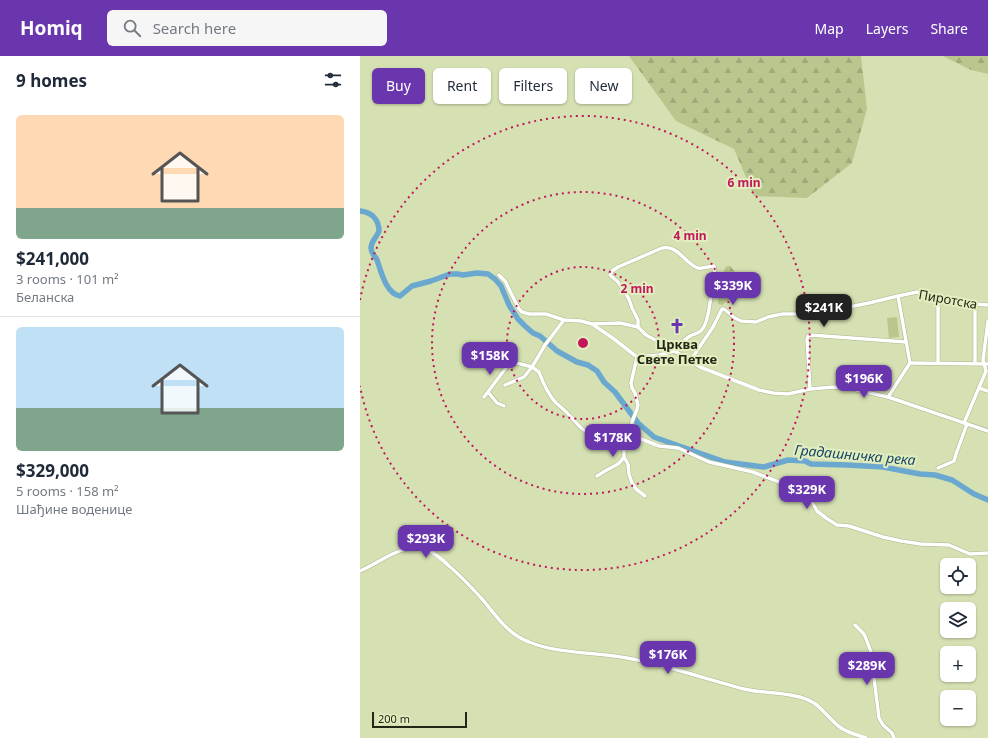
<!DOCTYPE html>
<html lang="en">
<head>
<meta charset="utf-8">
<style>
	:root { --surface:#fff; --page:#f6f6f7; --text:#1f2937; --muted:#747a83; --line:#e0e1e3; --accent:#6936ad }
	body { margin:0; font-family:"Noto Sans",sans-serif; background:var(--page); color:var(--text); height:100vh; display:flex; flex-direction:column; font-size:15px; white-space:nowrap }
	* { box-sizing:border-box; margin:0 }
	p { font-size:13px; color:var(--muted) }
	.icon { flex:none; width:22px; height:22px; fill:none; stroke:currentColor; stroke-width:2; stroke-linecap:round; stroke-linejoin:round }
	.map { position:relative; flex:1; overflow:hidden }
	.side { display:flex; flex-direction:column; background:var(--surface); width:360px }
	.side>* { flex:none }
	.hud { position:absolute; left:12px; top:12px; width:380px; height:36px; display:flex; gap:8px }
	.tools { position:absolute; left:580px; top:502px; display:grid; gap:8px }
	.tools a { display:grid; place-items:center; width:36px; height:36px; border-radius:6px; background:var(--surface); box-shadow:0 1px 3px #0004; font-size:20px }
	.scale { position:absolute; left:12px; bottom:10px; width:95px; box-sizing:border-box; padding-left:4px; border:2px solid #232715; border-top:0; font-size:11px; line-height:14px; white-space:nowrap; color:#232715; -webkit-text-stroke:3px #e3eec0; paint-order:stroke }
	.price { position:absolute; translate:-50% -34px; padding:0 9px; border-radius:8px; background:var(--accent); color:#fff; font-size:13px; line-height:26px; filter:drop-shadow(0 1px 2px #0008) }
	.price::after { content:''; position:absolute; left:50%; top:24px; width:12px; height:9px; margin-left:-6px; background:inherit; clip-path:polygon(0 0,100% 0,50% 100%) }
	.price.on { background:#222; color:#fff }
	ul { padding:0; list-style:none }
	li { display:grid; align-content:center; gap:8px; height:212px; padding:0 16px }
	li+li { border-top:1px solid var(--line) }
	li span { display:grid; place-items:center; height:124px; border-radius:6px; color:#555 }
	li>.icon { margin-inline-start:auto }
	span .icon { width:72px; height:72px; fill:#fffc; stroke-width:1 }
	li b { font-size:17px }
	h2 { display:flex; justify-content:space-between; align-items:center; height:48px; padding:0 16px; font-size:17px }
	.chip { padding:0 14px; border-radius:6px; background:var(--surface); box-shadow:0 1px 3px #0004; font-size:14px; line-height:36px }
	.chip.on { background:var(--accent); color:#fff }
	header { display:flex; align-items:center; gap:24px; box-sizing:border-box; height:56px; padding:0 20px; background:var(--accent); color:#fff }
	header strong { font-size:19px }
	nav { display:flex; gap:22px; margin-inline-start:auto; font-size:14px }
	.search { width:280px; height:36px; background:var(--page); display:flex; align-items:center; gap:10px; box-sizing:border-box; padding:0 14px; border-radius:6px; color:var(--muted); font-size:15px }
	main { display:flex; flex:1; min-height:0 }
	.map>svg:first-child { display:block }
	.green { fill:#b9c68e }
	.forest { fill:url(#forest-firs) }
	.cemetery { fill:url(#cemetery-stones) }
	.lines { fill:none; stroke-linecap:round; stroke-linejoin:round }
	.river { stroke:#6ba8d0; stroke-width:5.5 }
	.minor-casing { stroke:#abb58a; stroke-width:4.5 }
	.minor { stroke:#fff; stroke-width:3.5 }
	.ring { fill:none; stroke:#c2185b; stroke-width:2; stroke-dasharray:2 4 }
	.labels { text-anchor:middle; stroke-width:4; stroke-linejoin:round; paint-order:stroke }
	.street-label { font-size:13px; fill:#232715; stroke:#e3eec0 }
	.poi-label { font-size:13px; font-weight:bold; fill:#232715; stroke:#e3eec0 }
	.water-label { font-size:14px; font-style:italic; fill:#164663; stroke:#e3eec0 }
	.centre { fill:#c2185b; stroke:#e3eec0; stroke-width:2 }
	.ring-label { font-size:12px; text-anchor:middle; font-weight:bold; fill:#c2185b; stroke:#e3eec0; stroke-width:4; stroke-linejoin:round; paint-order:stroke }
</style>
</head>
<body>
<header>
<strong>Homiq</strong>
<div class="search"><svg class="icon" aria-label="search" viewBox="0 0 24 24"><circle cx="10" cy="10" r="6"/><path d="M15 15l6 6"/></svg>Search here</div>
<nav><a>Map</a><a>Layers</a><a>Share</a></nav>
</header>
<main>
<section class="side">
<h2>9 homes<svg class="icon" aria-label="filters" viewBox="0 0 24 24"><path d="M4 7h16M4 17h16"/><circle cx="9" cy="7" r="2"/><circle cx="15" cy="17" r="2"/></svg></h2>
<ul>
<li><span style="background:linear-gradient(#ffd9b3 75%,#7fa58c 0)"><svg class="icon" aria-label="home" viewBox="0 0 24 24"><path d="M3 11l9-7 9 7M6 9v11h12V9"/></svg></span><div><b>$241,000</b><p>3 rooms · 101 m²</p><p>Беланска</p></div></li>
<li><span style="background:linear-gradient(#bfe0f5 65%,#7fa58c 0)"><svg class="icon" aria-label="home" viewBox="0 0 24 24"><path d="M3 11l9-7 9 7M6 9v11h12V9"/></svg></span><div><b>$329,000</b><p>5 rooms · 158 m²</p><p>Шађине воденице</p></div></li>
</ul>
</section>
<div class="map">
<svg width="628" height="682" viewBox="0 0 628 682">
	<defs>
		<pattern id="forest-firs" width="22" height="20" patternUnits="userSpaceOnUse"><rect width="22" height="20" fill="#b9c68e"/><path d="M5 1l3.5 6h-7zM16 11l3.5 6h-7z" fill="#9faa7a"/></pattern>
		<pattern id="cemetery-stones" width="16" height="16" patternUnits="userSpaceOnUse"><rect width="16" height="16" fill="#b9c68e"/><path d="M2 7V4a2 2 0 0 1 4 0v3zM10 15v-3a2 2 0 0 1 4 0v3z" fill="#9faa7a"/></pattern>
	</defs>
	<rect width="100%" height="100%" fill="#d6e1b3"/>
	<polygon class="green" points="537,261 539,281 529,282 527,262"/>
	<g class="forest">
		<polygon points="269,0 501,0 507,53 492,107 447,142 394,140 374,93 316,65"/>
		<polygon points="583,0 628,0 628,18 611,14"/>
	</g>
	<polygon class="cemetery" points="367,210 370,210 380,222 390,228 389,230 362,249 358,248 360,228 365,212"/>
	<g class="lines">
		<path class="river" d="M0 155C12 156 19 164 19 175 17 181 11 185 11 192 11 197 15 200 17 204 21 215 26 238 40 240L52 230 71 225 90 218H98L103 219 117 217 128 218 135 223 141 230 149 249 158 263 165 270 173 277 180 280 197 295 217 306 228 309 237 315 244 326 255 336 278 367 294 381 305 385 365 406 404 411 428 404 445 405 451 408 487 409 523 411 560 418 575 419 592 424 614 438 628 444"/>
		<defs>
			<g id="minor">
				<polyline points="139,219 145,225 159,253 162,256 169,258 186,258 204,264 221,265 232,268 254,283 277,301 299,299 315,295 340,311 399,334 413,337 428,338 450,333 474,331 488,332 528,341 628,375"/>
				<polyline points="233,268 260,267 278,271"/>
				<path d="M315 295 286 279 278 271V264L272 252 269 243 258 226 250 219 252 215 258 211 302 192C305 192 307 191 309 192 320 193 327 209 338 212 344 213 349 210 354 210 356 220 352 230 351 241 349 250 348 271 339 276 337 278 333 278 330 280 325 283 318 290 316 296"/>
				<path d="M132 303 149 308 157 307 172 311 179 316C183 327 188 338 196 347 201 351 206 355 210 360 220 370 220 375 235 378L276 381 299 390 318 392 349 406 393 416 442 435 451 444 457 455 466 462 477 469 489 470 523 481 541 485 561 488 589 489 610 498 628 497"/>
				<polyline points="330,305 353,271 362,253 364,253 375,262 381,265 396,266 408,261 422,258 453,258 509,247 538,240 557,236 578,240 615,248 628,249"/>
				<polyline points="550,307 628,308"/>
				<polyline points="578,307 578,240"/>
				<polyline points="615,307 615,248"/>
				<polyline points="145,329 164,321 172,311 185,289 204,264"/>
				<polyline points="619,332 628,335"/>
				<polyline points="450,333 447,283 448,280 450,279 546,286"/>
				<polyline points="128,336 137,347 144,350"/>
				<polyline points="124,341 149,308"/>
				<polyline points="528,341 550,307 538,240"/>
				<polyline points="604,367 626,315 623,304 628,265"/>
				<polyline points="264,401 268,408 269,418 272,427 276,433 285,440"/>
				<polyline points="578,412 592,406 594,405 596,398 607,368"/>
				<polyline points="237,420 245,415 258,408 261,405 264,401 264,394 268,386 272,366 277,353 278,349 275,337 272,332 271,327 277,301"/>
				<path d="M0 515C22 506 41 486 67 494 75 497 83 504 89 510 101 520 112 532 123 544 137 561 148 578 169 586 198 598 236 596 267 602 307 609 345 623 384 633 400 637 418 636 435 640 441 641 449 644 454 647 464 654 471 665 481 672 488 677 498 679 506 682"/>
				<polyline points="495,569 503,577 505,580 511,596 513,607 514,622 519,662 523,669 532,677 534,682"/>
			</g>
		</defs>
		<use href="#minor" class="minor-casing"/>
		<use href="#minor" class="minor"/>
	</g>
	<g class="ring">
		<circle cx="223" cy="287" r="76"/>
		<circle cx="223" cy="287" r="151"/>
		<path d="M0 244A227 227 0 1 1 0 330"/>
	</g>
	<defs>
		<symbol id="church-bare" viewBox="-9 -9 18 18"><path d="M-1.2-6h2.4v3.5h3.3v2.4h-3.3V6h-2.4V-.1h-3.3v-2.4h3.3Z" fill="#6936ad" stroke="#e3eec0" stroke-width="2.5" paint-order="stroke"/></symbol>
	</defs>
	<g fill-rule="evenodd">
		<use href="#church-bare" x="306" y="259" width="22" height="22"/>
	</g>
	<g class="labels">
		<g class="street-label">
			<text transform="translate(588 243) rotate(10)" y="5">Пиротска</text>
		</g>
		<g class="poi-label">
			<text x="317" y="293">Црква<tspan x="317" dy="15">Свете Петке</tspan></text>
		</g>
		<g class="water-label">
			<text transform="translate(495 399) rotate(5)" y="5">Градашничка река</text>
		</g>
	</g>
	<circle cx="223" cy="287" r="6" class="centre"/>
	<g class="ring-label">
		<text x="384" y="131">6 min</text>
		<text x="330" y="184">4 min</text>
		<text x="277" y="237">2 min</text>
	</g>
</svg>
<div class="tools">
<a><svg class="icon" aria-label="locate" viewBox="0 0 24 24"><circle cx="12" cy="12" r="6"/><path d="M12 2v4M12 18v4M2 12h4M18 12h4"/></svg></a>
<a><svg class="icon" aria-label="layers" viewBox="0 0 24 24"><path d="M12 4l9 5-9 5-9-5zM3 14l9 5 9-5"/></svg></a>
<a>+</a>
<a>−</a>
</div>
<div class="scale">200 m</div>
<b class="price" style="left:373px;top:250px">$339K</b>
<b class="price on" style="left:464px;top:272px">$241K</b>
<b class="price" style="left:130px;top:320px">$158K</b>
<b class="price" style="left:504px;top:343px">$196K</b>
<b class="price" style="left:253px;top:402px">$178K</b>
<b class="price" style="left:447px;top:454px">$329K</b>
<b class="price" style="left:66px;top:503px">$293K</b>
<b class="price" style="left:308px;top:619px">$176K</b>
<b class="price" style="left:507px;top:630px">$289K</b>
<div class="hud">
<a class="chip on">Buy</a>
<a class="chip">Rent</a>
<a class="chip">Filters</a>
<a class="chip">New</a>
</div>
</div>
</main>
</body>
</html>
